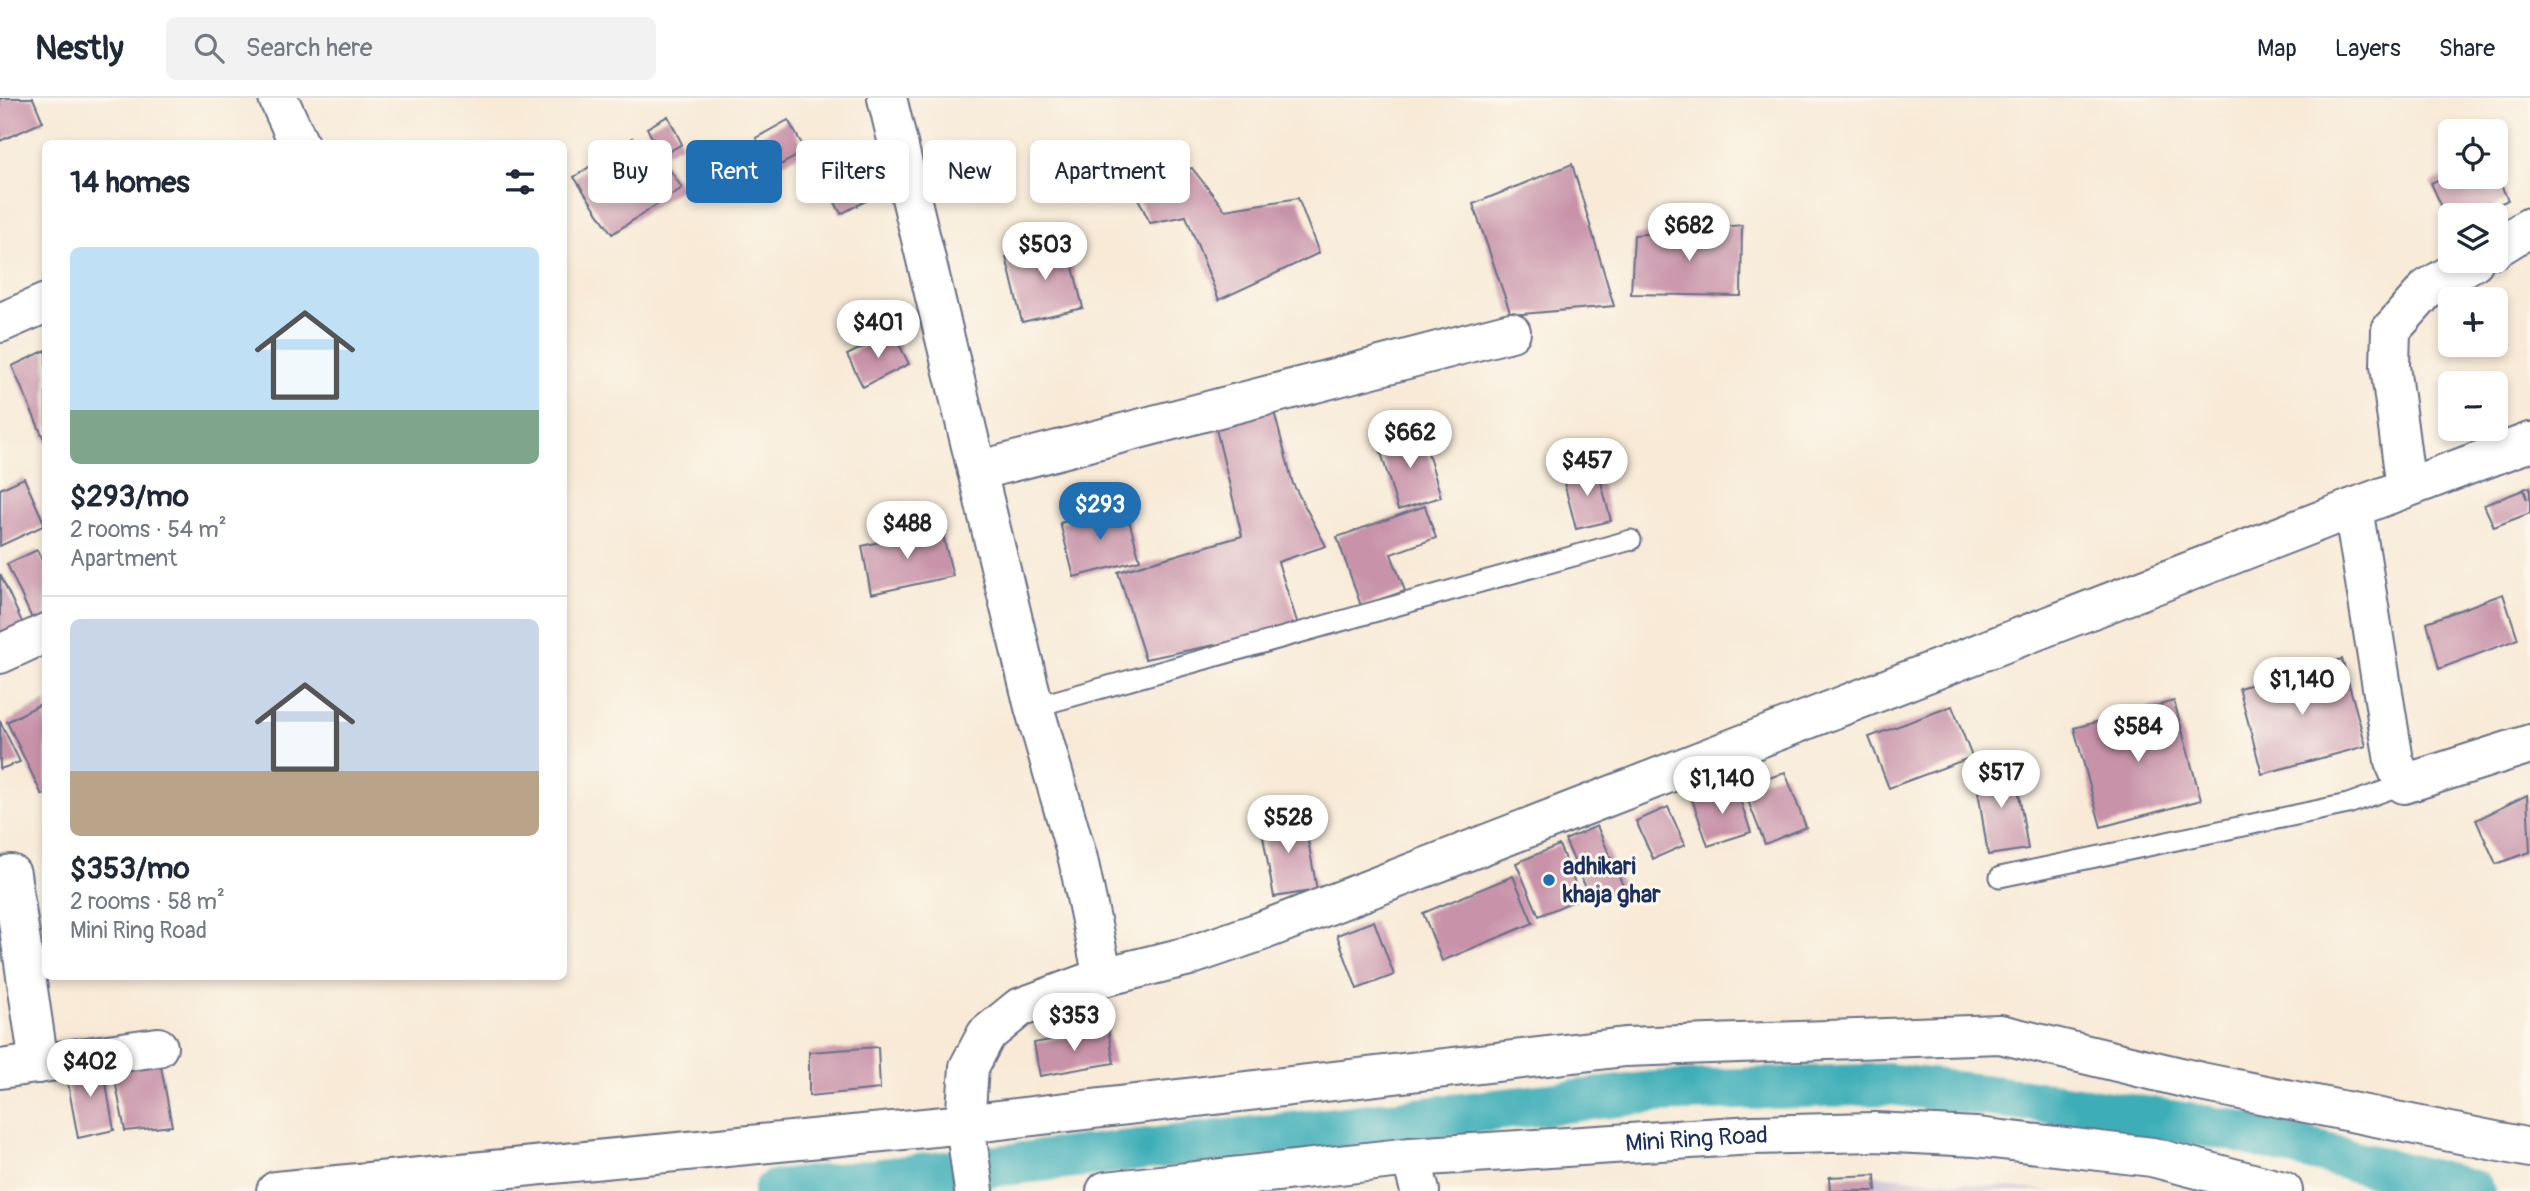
<!DOCTYPE html>
<html lang="en">
<head>
<meta charset="utf-8">
<style>
	:root { --surface:#fff; --page:#f2f2f3; --text:#1f2937; --muted:#747a83; --line:#e0e1e3; --accent:#1f6fb2 }
	body { margin:0; font-family:Pangolin,sans-serif; background:var(--page); color:var(--text); height:100vh; display:flex; flex-direction:column; font-size:26px; white-space:nowrap }
	* { box-sizing:border-box; margin:0 }
	p { font-size:23px; color:var(--muted) }
	.icon { flex:none; width:38px; height:38px; fill:none; stroke:currentColor; stroke-width:2; stroke-linecap:round; stroke-linejoin:round }
	.map { position:relative; flex:1; overflow:hidden }
	.drawer { position:absolute; left:42px; top:42px; width:525px; height:840px; display:flex; flex-direction:column; background:var(--surface); border-radius:10px; box-shadow:0 4px 10px #0003 }
	.drawer>* { flex:none }
	.banner { position:absolute; left:588px; top:42px; width:665px; height:63px; display:flex; gap:14px }
	.tools { position:absolute; left:2438px; top:21px; display:grid; gap:14px }
	.tools a { display:grid; place-items:center; width:70px; height:70px; border-radius:10px; background:var(--surface); box-shadow:0 4px 10px #0003; font-size:35px }
	.price { position:absolute; translate:-50% -60px; padding:0 16px; border-radius:24px; background:#fff; color:#222; font-size:23px; line-height:46px; filter:drop-shadow(0 2px 4px #0008) }
	.price::after { content:''; position:absolute; left:50%; top:42px; width:21px; height:16px; margin-left:-10px; background:inherit; clip-path:polygon(0 0,100% 0,50% 100%) }
	.price.current { background:var(--accent); color:#fff }
	ul { padding:0; list-style:none }
	li { display:grid; align-content:center; gap:14px; height:371px; padding:0 28px }
	li+li { border-top:2px solid var(--line) }
	li span { display:grid; place-items:center; height:217px; border-radius:10px; color:#555 }
	li>.icon { margin-inline-start:auto }
	span .icon { width:126px; height:126px; fill:#fffc; stroke-width:1 }
	li b { font-size:30px }
	h2 { display:flex; justify-content:space-between; align-items:center; height:84px; padding:0 28px; font-size:30px }
	.chip { padding:0 24px; border-radius:10px; background:var(--surface); box-shadow:0 4px 10px #0003; font-size:24px; line-height:63px }
	.chip.current { background:var(--accent); color:#fff }
	header { display:flex; align-items:center; gap:42px; box-sizing:border-box; height:98px; padding:0 35px; background:var(--surface); border-bottom:2px solid var(--line) }
	header strong { font-size:33px }
	nav { display:flex; gap:38px; margin-inline-start:auto; font-size:24px }
	.search { width:490px; height:63px; background:var(--page); display:flex; align-items:center; gap:18px; box-sizing:border-box; padding:0 24px; border-radius:10px; color:var(--muted); font-size:26px }
	.map>svg:first-child { display:block }
	.industrial { fill:#c9bfd7 }
	.lines { fill:none; stroke-linecap:round; stroke-linejoin:round }
	.canal { stroke:#3eaeb7; stroke-width:42 }
	.building { fill:#c893a9 }
	.service-casing { stroke:#687088; stroke-width:23 }
	.minor-casing { stroke:#687088; stroke-width:42 }
	.tertiary-casing { stroke:#687088; stroke-width:42 }
	.secondary-casing { stroke:#687088; stroke-width:42 }
	.service { stroke:#fff; stroke-width:19 }
	.minor { stroke:#fff; stroke-width:38 }
	.tertiary { stroke:#fff; stroke-width:38 }
	.secondary { stroke:#fff; stroke-width:38 }
	.poi-dot { fill:#1f6fb2; stroke:#fbf7ec; stroke-width:2.5 }
	.labels { text-anchor:middle; stroke-width:6; stroke-linejoin:round; paint-order:stroke }
	.poi-label { font-size:24px; font-weight:bold; fill:#1b2f5e; stroke:#fbf7ec; text-anchor:start }
	.street-label { font-size:24px; fill:#1b2f5e; stroke:#fbf7ec }
</style>
</head>
<body>
<header>
<strong>Nestly</strong>
<div class="search"><svg class="icon" aria-label="search" viewBox="0 0 24 24"><circle cx="10" cy="10" r="6"/><path d="M15 15l6 6"/></svg>Search here</div>
<nav><a>Map</a><a>Layers</a><a>Share</a></nav>
</header>
<div class="map">
<svg width="2530" height="1093" viewBox="0 0 2530 1093">
	<rect width="100%" height="100%" fill="#fbf7ec"/>
	<filter id="ink" filterUnits="userSpaceOnUse"><feTurbulence type="fractalNoise" baseFrequency=".0143" numOctaves="2"/><feDisplacementMap in="SourceGraphic" scale="14" xChannelSelector="R" yChannelSelector="G"/><feConvolveMatrix kernelMatrix="1 2 1 2 8 2 1 2 1" color-interpolation-filters="sRGB"/></filter>
	<filter id="wash" filterUnits="userSpaceOnUse"><feTurbulence type="fractalNoise" baseFrequency=".00686" numOctaves="4" result="noise"/><feDisplacementMap in="SourceGraphic" scale="28" xChannelSelector="R" yChannelSelector="G"/><feGaussianBlur stdDeviation="1.57" result="paint"/><feColorMatrix in="noise" values="0 0 0 0 0 0 0 0 0 0 0 0 0 0 0 0 0 1.4 0 .05"/><feComposite in="paint" operator="in"/></filter>
	<g filter="url(#wash)">
		<rect width="100%" height="100%" fill="#f8ead7"/>
		<polygon class="industrial" points="1875,1077 2054,1093 1875,1093"/>
		<g class="lines">
			<polyline class="canal" points="774,1093 1654,994 1888,986 2051,1005 2231,1032 2474,1093"/>
		</g>
		<g id="blocks">
			<g class="building">
				<polygon points="0,0 33,0 43,24 0,43"/>
				<polygon points="668,18 682,46 661,58 647,30"/>
				<polygon points="788,22 806,53 773,71 756,40"/>
				<polygon points="633,40 651,67 662,60 682,90 612,136 574,79"/>
				<polygon points="866,64 881,95 841,116 825,85"/>
				<polygon points="1572,66 1614,208 1511,217 1473,106"/>
				<polygon points="1192,70 1225,112 1298,100 1319,155 1219,202 1186,118 1150,125 1132,88"/>
				<polygon points="2450,76 2497,79 2508,102 2477,117 2450,117 2450,127 2431,85"/>
				<polygon points="1742,127 1741,198 1631,196 1634,137"/>
				<polygon points="1067,144 1083,210 1022,224 1006,159"/>
				<polygon points="893,234 909,266 863,289 847,257"/>
				<polygon points="46,252 46,346 12,268"/>
				<polygon points="1272,306 1293,386 1326,448 1278,464 1299,530 1145,561 1118,474 1242,438 1215,327"/>
				<polygon points="1421,331 1441,399 1398,412 1378,344"/>
				<polygon points="1597,368 1611,423 1576,431 1562,377"/>
				<polygon points="24,380 45,427 0,448 0,391"/>
				<polygon points="2530,389 2530,415 2494,429 2484,407 2523,392 2527,401 2524,391"/>
				<polygon points="1125,408 1140,462 1074,479 1060,425"/>
				<polygon points="1425,408 1436,440 1391,456 1405,493 1361,508 1337,439"/>
				<polygon points="941,430 953,478 871,496 862,448"/>
				<polygon points="37,452 46,470 46,533 39,536 7,466"/>
				<polygon points="0,476 28,537 0,550"/>
				<polygon points="2503,496 2518,541 2439,571 2427,524"/>
				<polygon points="2342,561 2366,648 2262,676 2239,590"/>
				<polygon points="46,603 46,696 42,697 7,624"/>
				<polygon points="2174,603 2201,702 2101,729 2074,630"/>
				<polygon points="1952,608 1972,659 1889,690 1869,639"/>
				<polygon points="0,623 20,664 0,671"/>
				<polygon points="2014,666 2028,751 1988,757 1975,673"/>
				<polygon points="1785,674 1806,729 1765,746 1743,690"/>
				<polygon points="1735,687 1751,734 1708,748 1692,701"/>
				<polygon points="2527,697 2530,754 2496,766 2476,722"/>
				<polygon points="1668,709 1685,747 1653,761 1636,723"/>
				<polygon points="1303,715 1317,792 1274,799 1260,722"/>
				<polygon points="1597,728 1624,790 1592,804 1565,742"/>
				<polygon points="1559,747 1581,800 1539,818 1516,765"/>
				<polygon points="1513,778 1533,825 1442,863 1423,815"/>
				<polygon points="1374,823 1394,877 1357,891 1337,837"/>
				<polygon points="1108,931 1114,965 1040,978 1034,945"/>
				<polygon points="878,949 880,991 809,998 809,954"/>
				<polygon points="159,957 172,1028 125,1033 111,962"/>
				<polygon points="102,963 114,1032 78,1040 65,970"/>
				<polygon points="1875,1077 1876,1093 1830,1093 1829,1079"/>
			</g>
		</g>
	</g>
	<g filter="url(#ink)">
		<use href="#blocks" fill-opacity="0" stroke="#687088" stroke-width="2"/>
		<g class="lines">
			<defs>
				<g id="service">
					<polyline points="1034,609 1631,442"/>
					<polyline points="2000,779 2348,706 2404,686"/>
				</g>
				<g id="minor">
					<polyline points="278,0 299,46"/>
					<polyline points="2496,150 2530,129"/>
					<polyline points="0,225 46,205"/>
					<polyline points="977,373 1511,234"/>
					<polyline points="2406,390 2390,268 2391,232 2428,190 2474,163"/>
					<polyline points="2353,410 2394,663 2404,686 2530,646"/>
					<polyline points="0,556 46,535"/>
					<polyline points="11,776 39,966"/>
					<polyline points="0,971 158,949"/>
					<polyline points="1411,1059 1420,1093"/>
					<polyline points="276,1093 965,1026 1625,949 2000,936 2201,984 2530,1050"/>
				</g>
				<g id="tertiary">
					<polyline points="887,0 1034,609 1078,761 1103,879"/>
					<polyline points="974,1093 965,1026 969,969 986,937 1019,910 1103,879 1189,858 1259,834 2353,410 2530,344"/>
				</g>
				<g id="secondary">
					<path id="s1" d="M1106 1093 1411 1059 1753 1037 1874 1034 1976 1039 2152 1059 2283 1093"/>
				</g>
			</defs>
			<use href="#service" class="service-casing"/>
			<use href="#minor" class="minor-casing"/>
			<use href="#tertiary" class="tertiary-casing"/>
			<use href="#secondary" class="secondary-casing"/>
			<use href="#service" class="service"/>
			<use href="#minor" class="minor"/>
			<use href="#tertiary" class="tertiary"/>
			<use href="#secondary" class="secondary"/>
		</g>
	</g>
	<circle class="poi-dot" cx="1549" cy="782" r="7"/>
	<g class="labels">
		<g class="poi-label">
			<text x="1563" y="776">adhikari<tspan x="1563" dy="28">khaja ghar</tspan></text>
		</g>
		<g class="street-label">
			<text dy="8" stroke="none"><textPath href="#s1" startOffset="593">Mini Ring Road</textPath></text>
		</g>
	</g>
</svg>
<div class="tools">
<a><svg class="icon" aria-label="locate" viewBox="0 0 24 24"><circle cx="12" cy="12" r="6"/><path d="M12 2v4M12 18v4M2 12h4M18 12h4"/></svg></a>
<a><svg class="icon" aria-label="layers" viewBox="0 0 24 24"><path d="M12 4l9 5-9 5-9-5zM3 14l9 5 9-5"/></svg></a>
<a>+</a>
<a>−</a>
</div>
<b class="price" style="left:1689px;top:165px">$682</b>
<b class="price" style="left:1045px;top:184px">$503</b>
<b class="price" style="left:878px;top:262px">$401</b>
<b class="price" style="left:1410px;top:372px">$662</b>
<b class="price" style="left:1587px;top:400px">$457</b>
<b class="price current" style="left:1100px;top:444px">$293</b>
<b class="price" style="left:907px;top:463px">$488</b>
<b class="price" style="left:2302px;top:619px">$1,140</b>
<b class="price" style="left:2138px;top:666px">$584</b>
<b class="price" style="left:2001px;top:712px">$517</b>
<b class="price" style="left:1722px;top:718px">$1,140</b>
<b class="price" style="left:1288px;top:757px">$528</b>
<b class="price" style="left:1074px;top:955px">$353</b>
<b class="price" style="left:90px;top:1001px">$402</b>
<div class="banner">
<a class="chip">Buy</a>
<a class="chip current">Rent</a>
<a class="chip">Filters</a>
<a class="chip">New</a>
<a class="chip">Apartment</a>
</div>
<section class="drawer">
<h2>14 homes<svg class="icon" aria-label="filters" viewBox="0 0 24 24"><path d="M4 7h16M4 17h16"/><circle cx="9" cy="7" r="2"/><circle cx="15" cy="17" r="2"/></svg></h2>
<ul>
<li><span style="background:linear-gradient(#bfe0f5 75%,#7fa58c 0)"><svg class="icon" aria-label="home" viewBox="0 0 24 24"><path d="M3 11l9-7 9 7M6 9v11h12V9"/></svg></span><div><b>$293/mo</b><p>2 rooms · 54 m²</p><p>Apartment</p></div></li>
<li><span style="background:linear-gradient(#c9d6e8 70%,#b9a48a 0)"><svg class="icon" aria-label="home" viewBox="0 0 24 24"><path d="M3 11l9-7 9 7M6 9v11h12V9"/></svg></span><div><b>$353/mo</b><p>2 rooms · 58 m²</p><p>Mini Ring Road</p></div></li>
</ul>
</section>
</div>
</body>
</html>
